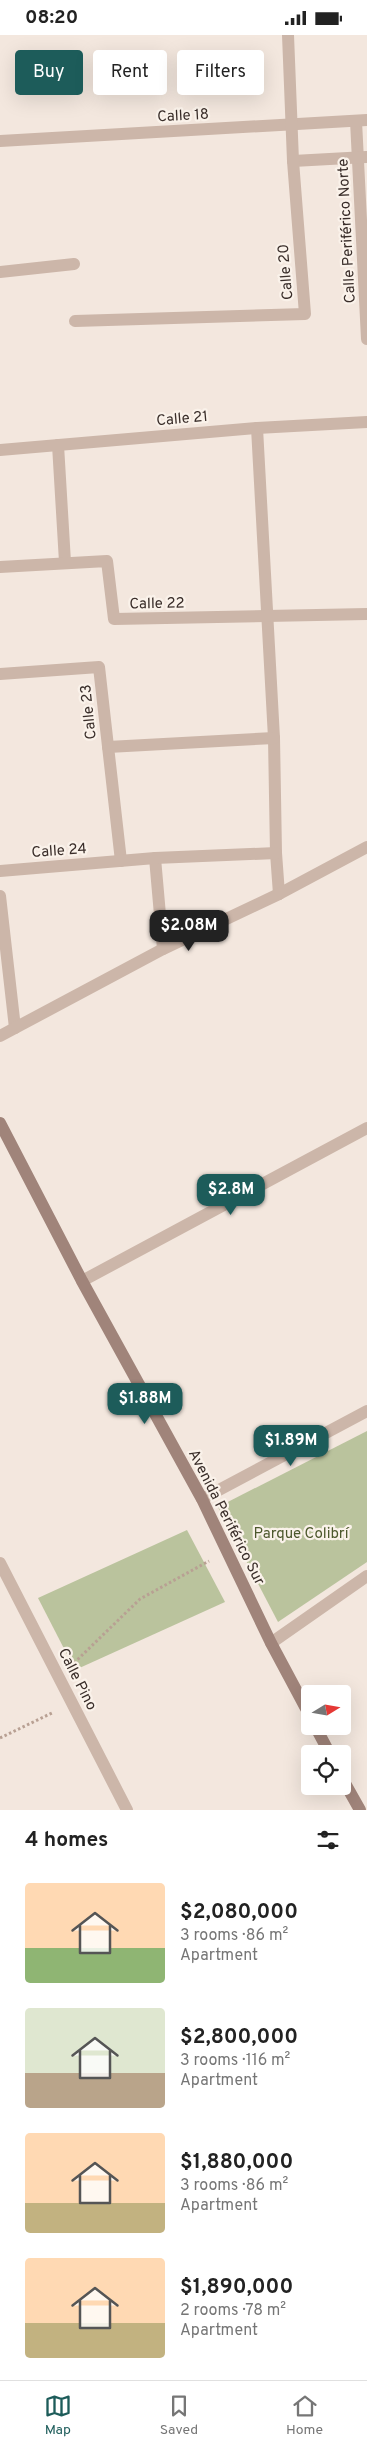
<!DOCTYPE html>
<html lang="en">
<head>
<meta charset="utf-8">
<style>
	:root { --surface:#fff; --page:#f6f6f6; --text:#222; --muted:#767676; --line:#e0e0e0; --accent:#1d5c5a }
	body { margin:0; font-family:Overpass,sans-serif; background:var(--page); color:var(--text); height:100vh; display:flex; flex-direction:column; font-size:19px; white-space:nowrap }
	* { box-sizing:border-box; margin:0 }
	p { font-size:16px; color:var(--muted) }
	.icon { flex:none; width:28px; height:28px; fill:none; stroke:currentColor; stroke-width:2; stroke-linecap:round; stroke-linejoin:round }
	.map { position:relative; height:1775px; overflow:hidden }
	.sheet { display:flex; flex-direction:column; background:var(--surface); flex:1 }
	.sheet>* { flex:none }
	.hud { position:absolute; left:15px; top:15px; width:338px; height:45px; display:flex; gap:10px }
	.needle { width:32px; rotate:79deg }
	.controls { position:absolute; left:301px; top:1650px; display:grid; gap:10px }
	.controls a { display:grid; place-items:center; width:50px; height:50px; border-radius:5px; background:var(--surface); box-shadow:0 5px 20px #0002; font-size:25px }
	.price { position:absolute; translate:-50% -42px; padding:0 11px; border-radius:10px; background:var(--accent); color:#fff; font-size:16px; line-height:32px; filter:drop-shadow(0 1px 2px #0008) }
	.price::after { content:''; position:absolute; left:50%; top:30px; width:15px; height:11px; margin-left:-8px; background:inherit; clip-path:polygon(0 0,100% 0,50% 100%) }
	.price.selected { background:#222; color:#fff }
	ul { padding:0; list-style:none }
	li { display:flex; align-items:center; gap:15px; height:125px; padding:0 25px }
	li span { display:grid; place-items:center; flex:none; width:140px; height:100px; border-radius:5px; color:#555 }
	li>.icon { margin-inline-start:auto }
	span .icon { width:60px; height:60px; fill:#fffc; stroke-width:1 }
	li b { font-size:21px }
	h2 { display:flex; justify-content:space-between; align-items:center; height:60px; padding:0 25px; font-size:21px }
	.tag { padding:0 18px; border-radius:5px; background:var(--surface); box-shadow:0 5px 20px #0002; font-size:18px; line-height:45px }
	.tag.selected { background:var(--accent); color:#fff }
	.status { display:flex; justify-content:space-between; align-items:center; height:35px; padding:0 25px; background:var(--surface); direction:ltr }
	.status svg { height:14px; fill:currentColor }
	.tab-bar { display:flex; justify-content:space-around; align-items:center; height:70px; border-top:1px solid var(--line); background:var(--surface); font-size:14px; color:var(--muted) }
	.tab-bar a { display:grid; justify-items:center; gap:2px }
	.tab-bar .selected { color:var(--accent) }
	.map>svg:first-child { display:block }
	.green { fill:#bac39d }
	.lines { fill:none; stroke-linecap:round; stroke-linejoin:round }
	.path { stroke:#b8a093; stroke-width:3; stroke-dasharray:2.5 2.5; stroke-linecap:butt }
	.street { stroke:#ccb6a9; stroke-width:12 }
	.secondary { stroke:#a0847a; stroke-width:12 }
	.labels { text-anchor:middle; stroke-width:4.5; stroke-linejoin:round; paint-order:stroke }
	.street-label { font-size:15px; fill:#392d29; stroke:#faf2ea }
	.park-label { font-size:15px; fill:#4c582c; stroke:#faf2ea }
</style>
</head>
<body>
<div class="status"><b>08:20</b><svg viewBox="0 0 49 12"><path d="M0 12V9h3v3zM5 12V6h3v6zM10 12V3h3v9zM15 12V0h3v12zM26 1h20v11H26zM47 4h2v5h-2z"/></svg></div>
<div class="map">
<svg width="367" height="1775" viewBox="0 0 367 1775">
	<rect width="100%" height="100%" fill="#f3e7de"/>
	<g class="green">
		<polygon points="367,1396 367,1527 278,1587 218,1472"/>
		<polygon points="187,1495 225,1567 75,1635 38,1563"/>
	</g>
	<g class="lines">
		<g class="path">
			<polyline points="74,1628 140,1564 209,1526"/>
			<polyline points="0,1703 54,1677"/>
		</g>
		<g class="street">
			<polyline points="356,86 367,304"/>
			<polyline points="0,106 367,85"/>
			<polyline points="293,126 366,122"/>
			<polyline points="0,237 74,229"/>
			<polyline points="75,286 305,279 293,126 288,0"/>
			<polyline points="257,393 274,703 276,818 279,859"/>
			<polyline points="58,410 65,527"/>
			<polyline points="0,415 257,393 367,387"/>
			<polyline points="0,532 107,526 114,584 367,579"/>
			<polyline points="0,639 99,632 121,826"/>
			<polyline points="108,712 274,703"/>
			<polyline points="155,823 163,914"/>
			<polyline points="0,836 155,823 276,818"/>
			<polyline points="0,861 15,993"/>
			<polyline points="0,1001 163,914 279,859 367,812"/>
			<polyline points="82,1246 367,1093"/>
			<polyline points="202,1464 367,1376"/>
			<polyline points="0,1528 127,1775"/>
			<polyline points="271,1608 367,1541"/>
		</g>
		<g class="secondary">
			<polyline points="0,1088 82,1246 202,1464 271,1608 310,1681"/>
			<polyline points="315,1691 330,1719"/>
			<polyline points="342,1743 360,1775"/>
		</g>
	</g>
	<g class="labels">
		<g class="street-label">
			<text transform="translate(183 80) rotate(-3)" y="5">Calle 18</text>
			<text transform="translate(346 196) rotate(-93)" y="5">Calle Periférico Norte</text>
			<text transform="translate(285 237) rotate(-95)" y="5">Calle 20</text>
			<text transform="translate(182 383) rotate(-5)" y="5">Calle 21</text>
			<text transform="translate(157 568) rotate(-1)" y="5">Calle 22</text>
			<text transform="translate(88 677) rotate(-96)" y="5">Calle 23</text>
			<text transform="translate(59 815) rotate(-4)" y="5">Calle 24</text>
			<text transform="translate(227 1482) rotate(63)" y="5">Avenida Periférico Sur</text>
			<text transform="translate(78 1644) rotate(63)" y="5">Calle Pino</text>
		</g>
		<g class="park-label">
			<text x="301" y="1503">Parque Colibrí</text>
		</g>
	</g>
</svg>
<div class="controls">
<a><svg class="needle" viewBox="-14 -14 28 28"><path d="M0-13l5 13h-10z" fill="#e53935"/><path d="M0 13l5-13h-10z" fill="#767676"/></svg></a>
<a><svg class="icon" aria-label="locate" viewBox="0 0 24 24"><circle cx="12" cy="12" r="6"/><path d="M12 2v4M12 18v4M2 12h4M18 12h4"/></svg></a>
</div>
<b class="price selected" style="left:189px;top:917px">$2.08M</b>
<b class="price" style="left:231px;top:1181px">$2.8M</b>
<b class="price" style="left:145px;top:1390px">$1.88M</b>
<b class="price" style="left:291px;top:1432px">$1.89M</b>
<div class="hud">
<a class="tag selected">Buy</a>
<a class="tag">Rent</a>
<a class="tag">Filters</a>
</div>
</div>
<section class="sheet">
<h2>4 homes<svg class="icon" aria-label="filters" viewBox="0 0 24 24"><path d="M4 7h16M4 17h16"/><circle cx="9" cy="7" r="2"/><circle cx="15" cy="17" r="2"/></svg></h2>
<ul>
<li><span style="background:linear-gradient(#ffd9b3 65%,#8fb573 0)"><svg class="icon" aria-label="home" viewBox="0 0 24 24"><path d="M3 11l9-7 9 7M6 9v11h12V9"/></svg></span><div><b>$2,080,000</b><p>3 rooms · 86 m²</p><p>Apartment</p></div></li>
<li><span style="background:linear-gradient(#dfe7d0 65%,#b9a48a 0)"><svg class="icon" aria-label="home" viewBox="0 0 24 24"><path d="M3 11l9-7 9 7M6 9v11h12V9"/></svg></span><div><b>$2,800,000</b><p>3 rooms · 116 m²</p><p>Apartment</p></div></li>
<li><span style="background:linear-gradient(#ffd9b3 70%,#c2b280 0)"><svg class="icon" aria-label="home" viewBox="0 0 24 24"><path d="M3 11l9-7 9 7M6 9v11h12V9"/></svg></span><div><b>$1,880,000</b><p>3 rooms · 86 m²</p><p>Apartment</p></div></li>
<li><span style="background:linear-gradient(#ffd9b3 65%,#c2b280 0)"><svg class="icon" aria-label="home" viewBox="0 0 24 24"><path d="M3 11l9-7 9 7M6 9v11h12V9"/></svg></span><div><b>$1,890,000</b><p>2 rooms · 78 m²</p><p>Apartment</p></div></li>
</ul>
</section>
<nav class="tab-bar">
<a class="selected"><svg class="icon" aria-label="map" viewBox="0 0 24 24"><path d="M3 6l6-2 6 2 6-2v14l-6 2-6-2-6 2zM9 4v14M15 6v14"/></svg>Map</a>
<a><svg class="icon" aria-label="saved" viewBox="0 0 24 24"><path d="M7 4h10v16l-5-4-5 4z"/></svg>Saved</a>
<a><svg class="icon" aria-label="home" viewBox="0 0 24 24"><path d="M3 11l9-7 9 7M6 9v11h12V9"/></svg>Home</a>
</nav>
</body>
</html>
